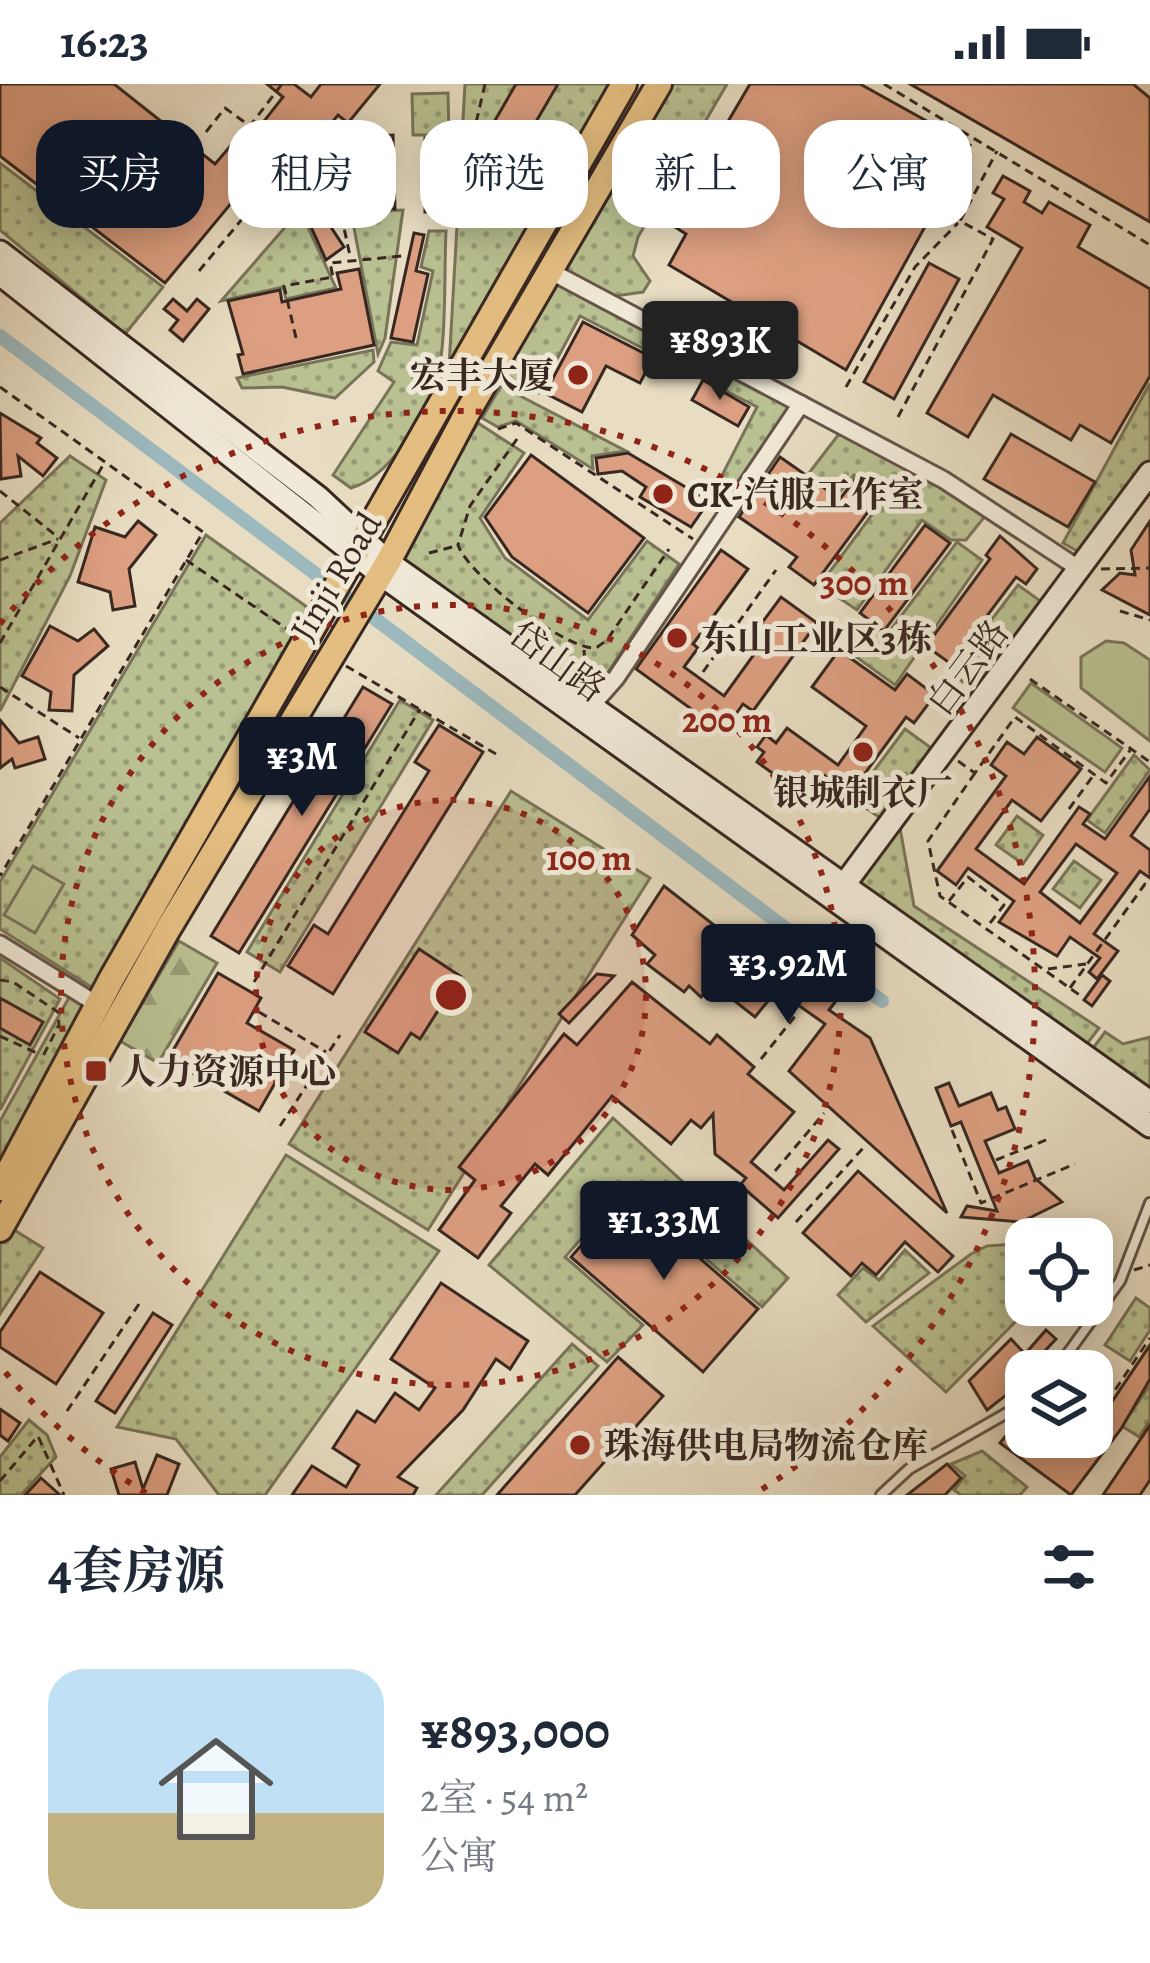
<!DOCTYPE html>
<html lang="zh">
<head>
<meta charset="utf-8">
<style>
	:root { --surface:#fff; --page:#f6f6f7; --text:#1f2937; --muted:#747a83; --line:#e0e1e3; --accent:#111827 }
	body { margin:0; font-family:Alegreya,"Noto Serif SC",serif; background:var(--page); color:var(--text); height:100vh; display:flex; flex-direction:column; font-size:45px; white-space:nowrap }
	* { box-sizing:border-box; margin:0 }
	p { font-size:39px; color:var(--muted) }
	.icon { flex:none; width:66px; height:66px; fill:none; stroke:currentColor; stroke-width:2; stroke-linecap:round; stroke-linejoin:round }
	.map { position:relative; height:1411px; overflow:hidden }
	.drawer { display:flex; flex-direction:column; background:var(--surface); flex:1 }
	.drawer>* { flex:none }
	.top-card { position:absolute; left:36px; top:36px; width:1080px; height:108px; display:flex; gap:24px }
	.buttons { position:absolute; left:1005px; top:1134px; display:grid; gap:24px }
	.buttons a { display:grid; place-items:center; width:108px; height:108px; border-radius:24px; background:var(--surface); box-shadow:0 6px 30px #0003; font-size:60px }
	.price { position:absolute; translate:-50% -102px; padding:0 27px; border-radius:12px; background:var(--accent); color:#fff; font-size:39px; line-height:78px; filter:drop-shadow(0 3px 6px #0008) }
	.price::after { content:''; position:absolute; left:50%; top:72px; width:36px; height:27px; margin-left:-18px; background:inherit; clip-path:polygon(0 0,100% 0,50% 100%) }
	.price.active { background:#222; color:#fff }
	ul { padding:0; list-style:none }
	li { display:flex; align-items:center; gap:36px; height:300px; padding:0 48px }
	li+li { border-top:3px solid var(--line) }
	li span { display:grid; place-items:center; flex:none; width:336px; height:240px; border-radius:36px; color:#555 }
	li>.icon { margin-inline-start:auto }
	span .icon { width:144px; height:144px; fill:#fffc; stroke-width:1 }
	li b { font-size:51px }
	h2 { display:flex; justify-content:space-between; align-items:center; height:144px; padding:0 48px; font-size:51px }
	.tag { padding:0 42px; border-radius:36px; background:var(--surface); box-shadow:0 6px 30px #0003; font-size:42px; line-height:108px }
	.tag.active { background:var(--accent); color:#fff }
	.status { display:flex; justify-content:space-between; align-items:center; height:84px; padding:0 60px; background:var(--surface); direction:ltr }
	.status svg { height:33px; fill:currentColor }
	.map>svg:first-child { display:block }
	.green { fill:url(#green-dots); stroke:#787459; stroke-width:3 }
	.forest { fill:url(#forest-firs); stroke:#787459; stroke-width:3 }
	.pitch { fill:#b9c091; stroke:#787459; stroke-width:3 }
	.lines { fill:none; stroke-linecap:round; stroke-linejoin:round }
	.canal { stroke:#9cb9be; stroke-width:14 }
	.building { fill:#dc9f81; stroke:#382821; stroke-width:3; fill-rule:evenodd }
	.lane-casing { stroke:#645549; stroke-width:14 }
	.street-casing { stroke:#645549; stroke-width:21 }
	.secondary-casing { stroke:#382821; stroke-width:27 }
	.primary-casing { stroke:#382821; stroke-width:30 }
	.path { stroke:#382821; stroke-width:3; stroke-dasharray:9 6; stroke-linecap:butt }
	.lane { stroke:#f0e9d7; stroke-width:8 }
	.street { stroke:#f0e9d7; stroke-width:15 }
	.secondary { stroke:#f0e9d7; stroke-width:21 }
	.primary { stroke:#e4be81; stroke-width:24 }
	.ring { fill:none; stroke:#8f2418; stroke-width:6; stroke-dasharray:6 12 }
	.poi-dot { fill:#8f2418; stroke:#f0e9d7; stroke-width:4.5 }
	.labels { text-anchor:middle; stroke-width:10; stroke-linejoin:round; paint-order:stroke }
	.poi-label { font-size:36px; font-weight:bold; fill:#382821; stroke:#f0e9d7; text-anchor:start }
	.street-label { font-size:36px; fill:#382821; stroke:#f0e9d7 }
	.centre { fill:#8f2418; stroke:#f0e9d7; stroke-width:6 }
	.ring-label { font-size:36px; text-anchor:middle; font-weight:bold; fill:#8f2418; stroke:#f0e9d7; stroke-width:10; stroke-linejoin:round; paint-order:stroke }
</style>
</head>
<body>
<div class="status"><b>16:23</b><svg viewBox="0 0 49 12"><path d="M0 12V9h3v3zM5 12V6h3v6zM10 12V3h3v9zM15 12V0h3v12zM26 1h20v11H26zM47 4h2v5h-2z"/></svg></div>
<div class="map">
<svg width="1150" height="1411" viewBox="0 0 1150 1411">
	<defs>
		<pattern id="green-dots" width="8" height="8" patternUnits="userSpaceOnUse" patternTransform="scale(3)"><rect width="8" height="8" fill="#b9c091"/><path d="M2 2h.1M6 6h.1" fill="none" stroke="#979c76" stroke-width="1.8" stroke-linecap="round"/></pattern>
		<pattern id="forest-firs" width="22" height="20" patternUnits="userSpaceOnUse" patternTransform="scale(3)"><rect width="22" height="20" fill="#b9c091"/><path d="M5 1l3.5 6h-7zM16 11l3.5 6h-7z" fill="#979c76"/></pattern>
	</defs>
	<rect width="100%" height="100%" fill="#e8ddc2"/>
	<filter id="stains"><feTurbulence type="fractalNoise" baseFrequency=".00167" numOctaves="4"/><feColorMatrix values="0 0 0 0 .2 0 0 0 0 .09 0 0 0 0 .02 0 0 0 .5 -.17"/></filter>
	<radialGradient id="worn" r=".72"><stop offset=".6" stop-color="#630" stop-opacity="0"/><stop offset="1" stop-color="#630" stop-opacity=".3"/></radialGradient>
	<g class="green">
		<polygon points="465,0 610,0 449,283"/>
		<polygon points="665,0 727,0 638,153 633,172 650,197 643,208 608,213 558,185"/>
		<polygon points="448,9 449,51 413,51 412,10"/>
		<polygon points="0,79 163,203 125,250 0,146"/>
		<polygon points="300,126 336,204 286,215 283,203 221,217"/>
		<polygon points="403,126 385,254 378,270 351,128"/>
		<path d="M429 147H446C444 186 447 264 436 298 424 336 389 393 351 404L333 391 394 298 378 287 391 258 417 261 433 187 421 183Z"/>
		<polygon points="552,195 793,322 733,412 716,403 757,323 580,232 539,309 496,287"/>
		<polygon points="373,266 374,278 335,314 282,303 242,304 237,294"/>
		<polygon points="1150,299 1150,382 1086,472 1063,459"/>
		<polygon points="501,302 626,367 592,372 593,385 516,337 498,343 482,334"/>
		<polygon points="478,339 524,369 480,434 505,474 588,536 647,457 679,480 589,617 391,481"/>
		<polygon points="842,346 986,431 966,456 951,456 922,436 857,526 820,501 885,413 854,391 838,410 809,389"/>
		<polygon points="70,372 106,396 70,492 0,627 0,439"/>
		<polygon points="206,451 314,528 96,906 0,845 0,798"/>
		<polygon points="957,458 982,476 895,601 848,567 869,541 886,552"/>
		<polygon points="1018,501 1043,519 976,608 951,589"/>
		<polygon points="400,616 433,636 280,888 247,868"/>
		<polygon points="905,645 934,666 883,736 853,715"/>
		<polygon points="1134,671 1150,686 1105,749 1087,736"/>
		<polygon points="511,707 650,794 428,1146 289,1060"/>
		<polygon points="1017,732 1043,751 1023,780 996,761"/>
		<polygon points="898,733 914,822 1099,944 1074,977 843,806"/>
		<polygon points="1074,777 1101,796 1080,824 1053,805"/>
		<polygon points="0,874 60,915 0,1026"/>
		<polygon points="71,910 91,924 0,1094 0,1037"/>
		<polygon points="1105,948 1123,960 1150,953 1150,1035 1079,983"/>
		<polygon points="613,1034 788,1194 762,1223 625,1105 565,1173 643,1241 607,1278 489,1181"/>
		<polygon points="286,1071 439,1167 265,1411 219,1411 176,1355 117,1343"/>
		<polygon points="8,1142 43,1164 0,1230 0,1155"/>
		<polygon points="1015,1160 1026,1221 1032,1221 946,1308 873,1242 971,1170 987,1162"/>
		<polygon points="905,1166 929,1189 866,1238 838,1211 863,1184 879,1196"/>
		<polygon points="1136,1214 1150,1224 1150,1246 1130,1277 1105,1261"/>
		<polygon points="572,1260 598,1282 482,1411 436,1411"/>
		<polygon points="1150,1301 1150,1336 1139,1353 1122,1342"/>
		<polygon points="29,1336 47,1351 56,1373 21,1411 0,1411 0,1373"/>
		<polygon points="982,1367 1027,1403 1020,1411 961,1411 954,1406 965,1392 951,1380"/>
	</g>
	<polygon class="forest" points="179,857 217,879 158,979 120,957"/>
	<g class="pitch">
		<polygon points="1106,557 1124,559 1150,576 1150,657 1081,604 1081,573"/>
		<polygon points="1031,599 1122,664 1105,688 1013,624"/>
		<polygon points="33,782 64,800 35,849 4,831"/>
	</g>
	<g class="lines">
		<polyline class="canal" points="0,252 882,917"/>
	</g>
	<g class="building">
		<polygon points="0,0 114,0 215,80 239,52 267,76 165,199 0,72"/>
		<polygon points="267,0 294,0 311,13 321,0 380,0 348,39 338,31 307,69 261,41 283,13"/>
		<polygon points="516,0 558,0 506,89 475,71"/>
		<polygon points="750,0 860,0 970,61 846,286 669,181 686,150 664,136 684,102 709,115 742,58 723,46"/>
		<polygon points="910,0 1133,0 1150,14 1150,138"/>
		<polygon points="393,51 395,125 346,123 325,102 356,66 373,68 372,52"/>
		<rect x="425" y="54" width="20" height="74"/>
		<polygon points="1003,92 1030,107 1024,118 1042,129 1049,118 1090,141 1078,163 1150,205 1150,292 1111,359 1080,341 1071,356 993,311 968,353 927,329 1022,164 987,143 1004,115 993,109"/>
		<polygon points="313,116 344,163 326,176 302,123"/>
		<polygon points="414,149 424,151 416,187 428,190 413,258 391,254"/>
		<polygon points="929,179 959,195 894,315 864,298"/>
		<polygon points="359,185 374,261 243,290 238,271 243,270 228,217 280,206 282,218 341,205 337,189"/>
		<polygon points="173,215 187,227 197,215 209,225 183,257 170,246 178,236 164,225"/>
		<polygon points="583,238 653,274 640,299 606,282 582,328 545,309"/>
		<polygon points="703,296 749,323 738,342 692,316"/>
		<polygon points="0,329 41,354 37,359 57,374 43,392 18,372 21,392 1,395"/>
		<polygon points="1011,350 1095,398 1068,443 984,395"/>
		<polygon points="628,369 709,417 691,443 640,413 646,403 622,387 598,390 596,374"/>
		<polygon points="531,371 644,454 588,529 512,473 485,433"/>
		<polygon points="780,373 840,415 855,395 879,413 814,501 789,483 797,473 739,433"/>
		<polygon points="138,437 156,451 129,485 135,522 113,526 110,508 78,498 95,443 125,453"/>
		<polygon points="1150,437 1150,531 1102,506 1120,489 1135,491 1131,466"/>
		<polygon points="925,441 950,459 884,547 860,529"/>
		<polygon points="1000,452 1037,485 1026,500 1016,493 951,580 926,562 990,475 986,471"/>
		<polygon points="721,466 748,485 693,560 698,564 684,583 724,612 771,547 761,540 781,513 817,539 753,627 743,620 723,648 636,585"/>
		<polygon points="50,542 78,557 94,545 108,562 74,591 72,627 49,626 51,608 22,592"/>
		<polygon points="839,566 895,606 907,590 935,611 914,639 906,633 850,710 824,691 807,714 757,678 764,668 757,663 766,651 776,659 787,644 838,681 866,642 812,603"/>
		<polygon points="363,603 392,620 239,869 211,852"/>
		<polygon points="0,636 19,659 38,653 45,675 15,684 12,675 0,684"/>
		<polygon points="439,641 483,668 333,910 288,882 314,841 328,850 429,687 415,678"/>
		<path d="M1037 653 1081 685 1041 737 1012 716 976 765 1024 800 1079 723 1090 730 1083 740 1105 755 1150 692V725L1131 752 1150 766V794L1140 787 1094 850 1118 867 1097 895 1089 888 1100 874 1070 853 1057 872 999 838 1014 817 968 784 956 801 937 787 1006 692 991 681 1007 658 1024 670ZM1076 760 1117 789 1080 839 1040 808Z"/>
		<polygon points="664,802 733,856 738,850 778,882 781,878 836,917 829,926 870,954 947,1129 789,987 825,940 777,906 755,933 712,899 701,913 689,902 684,908 647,880 655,871 632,851"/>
		<polygon points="419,865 460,892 420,955 411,949 398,969 365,948"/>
		<polygon points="218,889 261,914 247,939 294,966 259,1027 168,975"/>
		<polygon points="597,890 614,892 569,939 559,930"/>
		<polygon points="1102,891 1110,897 1092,922 1084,916"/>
		<polygon points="632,898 710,960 717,951 754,983 748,990 794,1028 751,1078 784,1106 828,1056 839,1065 778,1134 740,1101 746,1094 715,1070 713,1030 701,1044 691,1036 671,1060 612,1012 548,1091 535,1080 501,1122 511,1129 478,1174 439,1146 475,1096 459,1083 564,950 577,961"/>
		<polygon points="0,914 43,938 30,961 0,944"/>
		<polygon points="949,999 959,1022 991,1009 998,1026 1006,1023 1015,1045 985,1057 999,1089 1028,1077 1035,1094 1062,1118 1021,1138 961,1133 967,1122 997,1127 961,1038 951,1042 936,1004"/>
		<polygon points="858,1087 953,1172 938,1188 905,1158 876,1191 862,1179 851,1192 803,1149"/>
		<polygon points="626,1110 758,1225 703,1288 571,1173"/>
		<polygon points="40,1188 103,1229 56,1300 0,1263 0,1248"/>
		<polygon points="441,1199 528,1257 510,1285 496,1275 463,1326 398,1393 417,1404 413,1411 292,1411 312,1382 346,1403 359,1381 333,1364 357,1327 375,1338 395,1309 419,1326 435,1304 391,1275"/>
		<polygon points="153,1229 172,1241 115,1329 96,1317"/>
		<polygon points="1046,1246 1056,1255 1026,1287 1023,1298 987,1326 969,1297 1011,1255 1025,1270"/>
		<polygon points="1150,1261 1150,1295 1121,1345 1071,1411 1000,1359 1008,1349 1018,1356 1092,1353 1092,1322 1103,1331"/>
		<polygon points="618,1273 663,1312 575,1411 497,1411"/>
		<polygon points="0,1325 20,1339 8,1357 0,1351"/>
		<polygon points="1150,1341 1150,1396 1140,1411 1103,1411"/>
		<polygon points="157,1371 179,1380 167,1411 119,1411 111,1385 135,1378 143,1405"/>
		<polygon points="947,1380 961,1394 945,1411 907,1411"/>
		<polygon points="41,1394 60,1411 25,1411"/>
	</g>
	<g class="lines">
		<defs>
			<g id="lane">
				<polyline points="1055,1287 1120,1197 1150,1119"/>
				<polyline points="881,1411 909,1385 1026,1318"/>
			</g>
			<g id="street">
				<polyline points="550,187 944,396 1081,486"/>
				<polyline points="587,627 616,594 801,320"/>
				<polyline points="0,860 98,921"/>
			</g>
			<g id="secondary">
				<polyline points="0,168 318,413 388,478 1150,1018"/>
				<polyline points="0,190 380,490 1150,1042"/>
				<polyline points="838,809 1150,389"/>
			</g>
			<g id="primary">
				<polyline points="0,1104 112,894 624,0"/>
				<polyline points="0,1145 168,845 388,478 467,329 659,0"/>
			</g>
		</defs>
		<use href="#lane" class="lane-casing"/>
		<use href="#street" class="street-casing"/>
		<use href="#secondary" class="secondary-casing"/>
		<use href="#primary" class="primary-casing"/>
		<g class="path">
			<polyline points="485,0 467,78 509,102"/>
			<polyline points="884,0 1150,161"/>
			<polyline points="250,42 303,87"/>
			<polyline points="206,48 225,24 250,42 282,0"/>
			<polyline points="318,110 343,139 350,172"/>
			<polyline points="199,187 291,76"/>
			<polyline points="296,254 284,202 333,193 330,179 402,172"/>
			<polyline points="0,303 203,448 0,792"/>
			<polyline points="846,303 915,183 958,139"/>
			<polyline points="898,333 993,155 960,137 997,67"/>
			<polyline points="498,345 516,339 693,455"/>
			<path d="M517 355 470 422 458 461C468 491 565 566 596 564L607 556 669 465"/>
			<polyline points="0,407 59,454"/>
			<polyline points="429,469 456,462"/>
			<polyline points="0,476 58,455"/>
			<polyline points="186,476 290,547"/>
			<polyline points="1101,485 1150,484"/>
			<polyline points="1120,527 1150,536"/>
			<polyline points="0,559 103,381"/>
			<polyline points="584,566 586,598"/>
			<polyline points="346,582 496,670"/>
			<polyline points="703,588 776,486"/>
			<polyline points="1030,595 1150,678"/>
			<polyline points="0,603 79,654"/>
			<polyline points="958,677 975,689 1015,633 1106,699 1131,665"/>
			<polyline points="975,689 928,757 940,812 1081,912"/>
			<polyline points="1069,725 1093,692"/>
			<polyline points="949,817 968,793 1004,821 987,843"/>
			<polyline points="1048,885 1086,880"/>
			<polyline points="0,896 13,898 58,928 59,941 43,972"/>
			<polyline points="254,898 420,625"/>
			<polyline points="1070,904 1145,800 1150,804"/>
			<polyline points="259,928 326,968"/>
			<polyline points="0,952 41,971"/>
			<polyline points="761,975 796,931"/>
			<polyline points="280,1042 340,951"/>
			<polyline points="952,1046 981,1119 1075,1080"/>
			<polyline points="996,1076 1051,1054"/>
			<polyline points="775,1087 824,1029"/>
			<polyline points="796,1138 864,1063"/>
			<polyline points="1134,1186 1150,1181"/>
			<polyline points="1107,1318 1150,1254"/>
			<polyline points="67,1327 141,1217"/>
			<polyline points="0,1397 38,1352 64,1411"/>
		</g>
		<use href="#lane" class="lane"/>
		<use href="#street" class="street"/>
		<use href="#secondary" class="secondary"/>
		<use href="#primary" class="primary"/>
	</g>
	<circle cx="451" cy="911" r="195" fill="#8f2418" fill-opacity=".12"/>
	<g class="ring">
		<circle cx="451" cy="911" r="195"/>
		<circle cx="451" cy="911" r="390"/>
		<path d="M146 1409A584 584 0 0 1 0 1282M0 540A584 584 0 1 1 756 1409"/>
	</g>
	<g class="poi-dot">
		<circle cx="578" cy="291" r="12"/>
		<circle cx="663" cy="410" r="12"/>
		<circle cx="677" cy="554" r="12"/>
		<circle cx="863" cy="668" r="12"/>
		<rect x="84" y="975" width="24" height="24" rx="6"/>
		<circle cx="580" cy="1361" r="12"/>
	</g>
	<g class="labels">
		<g class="poi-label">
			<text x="554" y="304" text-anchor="end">宏丰大厦</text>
			<text x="687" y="423">CK-汽服工作室</text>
			<text x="701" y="567">东山工业区3栋</text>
			<text x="863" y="721" text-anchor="middle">银城制衣厂</text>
			<text x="120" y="1000">人力资源中心</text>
			<text x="604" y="1374">珠海供电局物流仓库</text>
		</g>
		<g class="street-label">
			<text transform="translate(335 492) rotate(-59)" y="13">Jinji Road</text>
			<text transform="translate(558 577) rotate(36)" y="13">岱山路</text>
			<text transform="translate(967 583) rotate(-53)" y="13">白云路</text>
		</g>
	</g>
	<circle cx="451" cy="911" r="18" class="centre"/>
	<g class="ring-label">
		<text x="864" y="511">300 m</text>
		<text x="727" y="648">200 m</text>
		<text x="589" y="786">100 m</text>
	</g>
	<rect width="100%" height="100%" filter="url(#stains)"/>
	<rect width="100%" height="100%" fill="url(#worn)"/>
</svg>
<div class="buttons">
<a><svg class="icon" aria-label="locate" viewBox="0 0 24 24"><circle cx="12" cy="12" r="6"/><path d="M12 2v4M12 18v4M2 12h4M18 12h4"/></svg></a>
<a><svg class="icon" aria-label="layers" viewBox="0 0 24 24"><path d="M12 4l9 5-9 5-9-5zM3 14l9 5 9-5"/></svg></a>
</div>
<b class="price active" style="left:720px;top:319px">¥893K</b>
<b class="price" style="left:302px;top:735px">¥3M</b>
<b class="price" style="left:788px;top:942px">¥3.92M</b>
<b class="price" style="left:664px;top:1199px">¥1.33M</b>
<div class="top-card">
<a class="tag active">买房</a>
<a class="tag">租房</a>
<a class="tag">筛选</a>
<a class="tag">新上</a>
<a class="tag">公寓</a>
</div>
</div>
<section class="drawer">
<h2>4套房源<svg class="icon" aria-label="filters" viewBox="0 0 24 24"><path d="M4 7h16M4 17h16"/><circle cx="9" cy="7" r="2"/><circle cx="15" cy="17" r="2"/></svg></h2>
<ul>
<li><span style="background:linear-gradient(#bfe0f5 60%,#c2b280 0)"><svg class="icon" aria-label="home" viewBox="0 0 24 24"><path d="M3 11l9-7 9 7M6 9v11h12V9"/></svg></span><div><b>¥893,000</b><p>2室 · 54 m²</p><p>公寓</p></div></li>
</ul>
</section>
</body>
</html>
